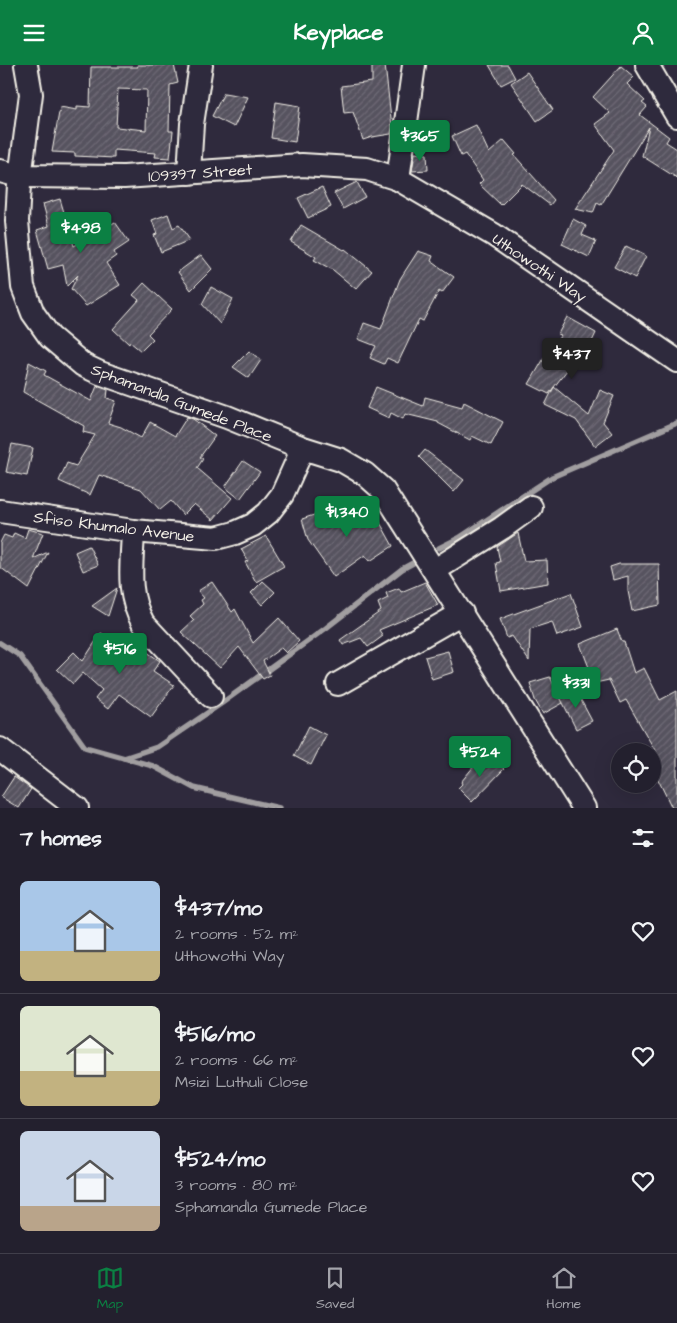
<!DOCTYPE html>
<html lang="en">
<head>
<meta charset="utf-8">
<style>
	:root { --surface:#23202e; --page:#2b2836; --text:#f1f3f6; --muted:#a3a3aa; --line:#403e4a; --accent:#0b8043 }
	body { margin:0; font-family:"Architects Daughter",sans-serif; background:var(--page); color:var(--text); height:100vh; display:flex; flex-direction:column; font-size:19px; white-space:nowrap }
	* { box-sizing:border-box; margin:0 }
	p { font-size:16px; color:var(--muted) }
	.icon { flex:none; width:28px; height:28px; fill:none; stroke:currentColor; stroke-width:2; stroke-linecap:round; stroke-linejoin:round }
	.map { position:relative; height:743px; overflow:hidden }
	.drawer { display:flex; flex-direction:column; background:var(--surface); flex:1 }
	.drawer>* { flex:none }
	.fabs { position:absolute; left:611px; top:678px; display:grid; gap:10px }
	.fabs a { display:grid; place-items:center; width:50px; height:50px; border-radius:50%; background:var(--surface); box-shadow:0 5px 20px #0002,0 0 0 1px var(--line); font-size:25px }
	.price { position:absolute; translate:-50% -42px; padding:0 11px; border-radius:5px; background:var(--accent); color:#fff; font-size:16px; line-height:32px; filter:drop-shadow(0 1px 2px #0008) }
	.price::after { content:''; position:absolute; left:50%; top:30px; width:15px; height:11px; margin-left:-8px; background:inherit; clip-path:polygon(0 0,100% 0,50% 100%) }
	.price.selected { background:#222; color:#fff }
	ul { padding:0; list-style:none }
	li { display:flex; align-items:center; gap:15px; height:125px; padding:0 20px }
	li+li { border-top:1px solid var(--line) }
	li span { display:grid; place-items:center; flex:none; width:140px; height:100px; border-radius:8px; color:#555 }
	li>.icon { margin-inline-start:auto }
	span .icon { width:60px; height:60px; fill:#fffc; stroke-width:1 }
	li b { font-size:21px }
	h2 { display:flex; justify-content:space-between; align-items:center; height:60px; padding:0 20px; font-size:21px }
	header { display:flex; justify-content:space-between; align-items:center; height:65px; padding:0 20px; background:var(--accent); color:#fff; font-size:22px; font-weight:700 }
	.tabs { display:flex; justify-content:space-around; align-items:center; height:70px; border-top:1px solid var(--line); background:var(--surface); font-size:14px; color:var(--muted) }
	.tabs a { display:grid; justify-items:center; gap:2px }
	.tabs .selected { color:var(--accent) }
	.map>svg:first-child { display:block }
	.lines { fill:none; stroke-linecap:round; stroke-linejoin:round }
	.stream { stroke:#a19ea0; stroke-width:5.5 }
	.building { fill:url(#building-hatch); stroke:#f4f1e8; fill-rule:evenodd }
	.minor-casing { stroke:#f4f1e8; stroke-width:26 }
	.minor { stroke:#2f2a3d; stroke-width:22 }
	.labels { text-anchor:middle; stroke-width:4; stroke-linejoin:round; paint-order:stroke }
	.street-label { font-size:16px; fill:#f4f1e8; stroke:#2f2a3d }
</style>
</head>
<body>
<header><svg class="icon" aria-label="menu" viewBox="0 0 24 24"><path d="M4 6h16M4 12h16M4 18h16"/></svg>Keyplace<svg class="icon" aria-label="person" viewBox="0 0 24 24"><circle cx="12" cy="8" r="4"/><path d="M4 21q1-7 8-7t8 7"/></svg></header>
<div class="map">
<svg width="677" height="743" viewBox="0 0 677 743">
	<defs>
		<pattern id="building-hatch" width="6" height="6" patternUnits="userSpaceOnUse" patternTransform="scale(1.25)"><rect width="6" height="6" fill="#56525f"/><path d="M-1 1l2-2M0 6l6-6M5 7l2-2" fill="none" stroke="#6f6b76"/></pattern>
	</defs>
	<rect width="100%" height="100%" fill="#2f2a3d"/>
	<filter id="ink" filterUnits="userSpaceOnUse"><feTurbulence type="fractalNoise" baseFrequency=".02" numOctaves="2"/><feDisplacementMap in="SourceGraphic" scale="10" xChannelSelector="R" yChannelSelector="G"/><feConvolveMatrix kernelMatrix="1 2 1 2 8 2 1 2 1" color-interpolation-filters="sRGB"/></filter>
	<g filter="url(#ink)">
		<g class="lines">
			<g class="stream">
				<polyline points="439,483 459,473 552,412 677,358"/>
				<polyline points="0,578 20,591 85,682 153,701 194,723 279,743"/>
				<polyline points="124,693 157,682 222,638 326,563 402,504 413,498"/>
			</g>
		</g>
		<g class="building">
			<path d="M137 0H174L178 18 170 20 169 66H173L170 93 155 92 156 88 114 85V93L75 91V88L52 87 60 42 77 45V41L90 42 91 2H138ZM118 24 147 25 146 65 116 62Z"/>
			<polygon points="372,0 385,0 392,62 391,69 372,72 363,75 353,47 344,48 341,21 372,17"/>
			<polygon points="489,0 508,0 515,13 501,20"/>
			<polygon points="621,1 634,12 627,19 645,36 642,38 647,42 640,50 669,72 666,77 677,84 677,113 642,91 649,62 601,140 597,138 593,148 575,144 614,85 595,59 610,48 593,32"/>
			<polygon points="527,7 553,45 537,56 511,18"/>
			<polygon points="224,28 248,32 234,62 212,51"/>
			<polygon points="276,37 300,41 295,77 271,73"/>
			<polygon points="476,60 489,88 504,75 516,89 514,90 554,135 550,140 522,119 501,140 479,119 483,115 465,89 461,91 452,71"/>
			<polygon points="415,88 427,89 428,105 412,106"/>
			<polygon points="357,117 365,132 343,144 334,128"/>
			<polygon points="322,122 331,142 308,153 298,133"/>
			<polygon points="60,134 74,181 115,157 129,177 114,187 116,191 106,198 120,220 86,241 71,224 78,210 67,221 63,200 48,204 37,165 49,161 43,139"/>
			<polygon points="168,149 173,163 179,160 190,175 161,187 154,170 157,169 152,155"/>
			<polygon points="573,154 586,161 582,170 596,176 589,192 562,179"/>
			<polygon points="301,160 344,185 345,184 372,206 356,224 333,205 314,195 316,192 291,177"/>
			<polygon points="626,181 646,191 635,213 614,202"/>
			<polygon points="418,186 433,191 431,196 454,212 442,228 439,226 423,256 419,254 398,298 387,293 384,299 370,293 376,281 358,274 364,258 381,264 400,214"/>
			<polygon points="201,190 212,204 191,225 178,207"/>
			<polygon points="144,218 172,244 148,269 153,274 141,286 130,277 129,279 113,264 139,235 133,230"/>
			<polygon points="211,222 233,234 220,259 202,239"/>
			<polygon points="567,252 596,268 588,285 584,283 554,322 589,351 600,325 614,331 603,357 612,368 595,381 576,355 545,340 554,322 549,329 529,319 546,290 561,270 558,269"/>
			<polygon points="249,286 261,295 249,313 233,302"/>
			<polygon points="29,297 46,306 44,310 91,336 97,321 108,325 107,333 116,336 108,358 121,362 141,373 150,357 175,371 187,352 193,354 215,371 200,392 203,394 197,403 232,433 213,455 194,439 183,450 171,436 160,445 141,424 99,410 90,430 59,416 67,398 76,401 95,370 83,367 84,361 23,327"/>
			<polygon points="376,322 423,341 425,332 462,342 464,337 503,357 491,380 472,371 470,375 438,358 438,357 405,349 403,354 391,348 389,353 367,343"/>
			<polygon points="12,379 33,383 27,411 6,407"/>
			<polygon points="425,385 464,415 454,427 419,392"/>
			<polygon points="243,396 260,407 240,434 225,422"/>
			<polygon points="367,434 393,481 370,496 365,490 334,512 308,475 302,454 320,448 322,454 362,443"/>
			<polygon points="28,464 43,468 33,494 48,487 29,524 0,502 0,478 4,470 12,473 14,468 25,473"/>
			<polygon points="518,468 524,496 547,495 548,518 501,526 496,498 500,497 497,482"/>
			<polygon points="266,471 284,501 256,517 245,497 248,496 241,484"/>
			<polygon points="89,481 98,500 83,506 75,487"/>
			<polygon points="619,499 659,499 660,540 632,546 628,526 628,511 613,515 610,502"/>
			<polygon points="263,516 275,527 262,540 251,528"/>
			<polygon points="212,517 232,547 235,544 253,578 279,553 299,576 286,588 281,583 263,596 270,610 263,614 239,582 220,603 181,567 194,555 190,551 203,539 201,535 204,533 198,526"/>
			<polygon points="425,517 438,540 379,565 383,571 368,582 361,573 343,580 340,575 381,546 378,538 388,533 386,528 399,523 401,527"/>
			<polygon points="117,523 108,551 92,541"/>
			<polygon points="571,528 583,562 557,571 552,557 530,564 529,596 512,571 507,573 500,554"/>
			<polygon points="617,564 622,577 624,577 634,608 644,603 660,635 677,626 677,743 672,743 652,702 652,699 660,694 626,635 620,638 609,615 595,618 580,579"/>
			<polygon points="101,568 131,588 137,580 160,596 153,606 174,620 151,652 119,629 108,644 95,634 102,625 83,608 73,619 57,604 74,587 83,596"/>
			<polygon points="448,586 454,607 432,614 425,592"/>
			<polygon points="550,612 563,638 543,649 535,635 530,618"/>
			<polygon points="575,624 592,656 576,664 560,632"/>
			<polygon points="309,661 326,670 311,700 294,691"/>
			<polygon points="483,690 490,696 493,693 504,704 472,737 458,723 462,719 461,717"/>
			<polygon points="14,712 31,724 19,743 1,732"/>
		</g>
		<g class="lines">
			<defs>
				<g id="minor">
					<polyline points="26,0 31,29 19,120 17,156 23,222 33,248 50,272 83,300 100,308 227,352 303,383 341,395 365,409 383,425 584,743"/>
					<polyline points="647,0 677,51"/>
					<polyline points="0,106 20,111 124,112 302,100 367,104 398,114 494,170 677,296"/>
					<polyline points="189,108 192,59 201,0"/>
					<polyline points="398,114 414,0"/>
					<polyline points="0,446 133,466 216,473 235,468 253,460 268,448 282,430 303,383"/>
					<path d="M133 466C132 500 126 527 143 558L211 631"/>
					<polyline points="435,505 502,463 531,442"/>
					<polyline points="338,619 462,548"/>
					<polyline points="0,684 77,743"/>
				</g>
			</defs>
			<use href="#minor" class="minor-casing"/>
			<use href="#minor" class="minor"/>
		</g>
	</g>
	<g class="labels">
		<g class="street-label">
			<text transform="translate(200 107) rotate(-4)" y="6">109397 Street</text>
			<text transform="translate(540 202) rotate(34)" y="6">Uthowothi Way</text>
			<text transform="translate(182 337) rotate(21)" y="6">Sphamandla Gumede Place</text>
			<text transform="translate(114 461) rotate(7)" y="6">Sfiso Khumalo Avenue</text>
		</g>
	</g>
</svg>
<div class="fabs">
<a><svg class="icon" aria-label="locate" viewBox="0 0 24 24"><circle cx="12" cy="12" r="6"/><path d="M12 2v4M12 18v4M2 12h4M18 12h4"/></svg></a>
</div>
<b class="price" style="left:420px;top:97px">$365</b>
<b class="price" style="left:81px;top:189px">$498</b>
<b class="price selected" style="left:572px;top:315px">$437</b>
<b class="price" style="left:347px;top:473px">$1,340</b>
<b class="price" style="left:120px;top:610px">$516</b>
<b class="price" style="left:576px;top:644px">$331</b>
<b class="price" style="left:480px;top:713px">$524</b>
</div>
<section class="drawer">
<h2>7 homes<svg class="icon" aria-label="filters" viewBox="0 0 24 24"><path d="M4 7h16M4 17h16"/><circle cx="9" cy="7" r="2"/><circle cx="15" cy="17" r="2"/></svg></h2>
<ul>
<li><span style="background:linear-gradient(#a9c7e8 70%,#c2b280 0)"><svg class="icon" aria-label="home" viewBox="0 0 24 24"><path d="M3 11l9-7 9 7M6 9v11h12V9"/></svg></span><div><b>$437/mo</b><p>2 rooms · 52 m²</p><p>Uthowothi Way</p></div><svg class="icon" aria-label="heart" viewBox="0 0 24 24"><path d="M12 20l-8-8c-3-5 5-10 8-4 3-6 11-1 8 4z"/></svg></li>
<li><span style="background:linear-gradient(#dfe7d0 65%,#c2b280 0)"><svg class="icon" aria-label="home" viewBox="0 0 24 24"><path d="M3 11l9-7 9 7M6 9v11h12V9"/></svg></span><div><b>$516/mo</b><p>2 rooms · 66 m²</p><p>Msizi Luthuli Close</p></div><svg class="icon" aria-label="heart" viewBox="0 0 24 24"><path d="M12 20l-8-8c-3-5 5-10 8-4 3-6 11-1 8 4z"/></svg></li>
<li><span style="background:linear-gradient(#c9d6e8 75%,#b9a48a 0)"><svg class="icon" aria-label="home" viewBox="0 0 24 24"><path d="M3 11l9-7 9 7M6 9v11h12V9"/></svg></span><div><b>$524/mo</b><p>3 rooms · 80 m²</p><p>Sphamandla Gumede Place</p></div><svg class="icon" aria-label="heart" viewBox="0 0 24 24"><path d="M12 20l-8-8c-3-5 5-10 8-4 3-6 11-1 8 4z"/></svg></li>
</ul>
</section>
<nav class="tabs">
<a class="selected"><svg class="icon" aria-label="map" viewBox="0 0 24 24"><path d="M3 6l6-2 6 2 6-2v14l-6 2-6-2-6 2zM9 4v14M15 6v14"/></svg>Map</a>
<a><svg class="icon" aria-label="saved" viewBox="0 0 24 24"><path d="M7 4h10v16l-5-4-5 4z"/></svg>Saved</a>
<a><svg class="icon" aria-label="home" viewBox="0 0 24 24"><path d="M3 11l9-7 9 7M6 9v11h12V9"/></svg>Home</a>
</nav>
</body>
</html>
